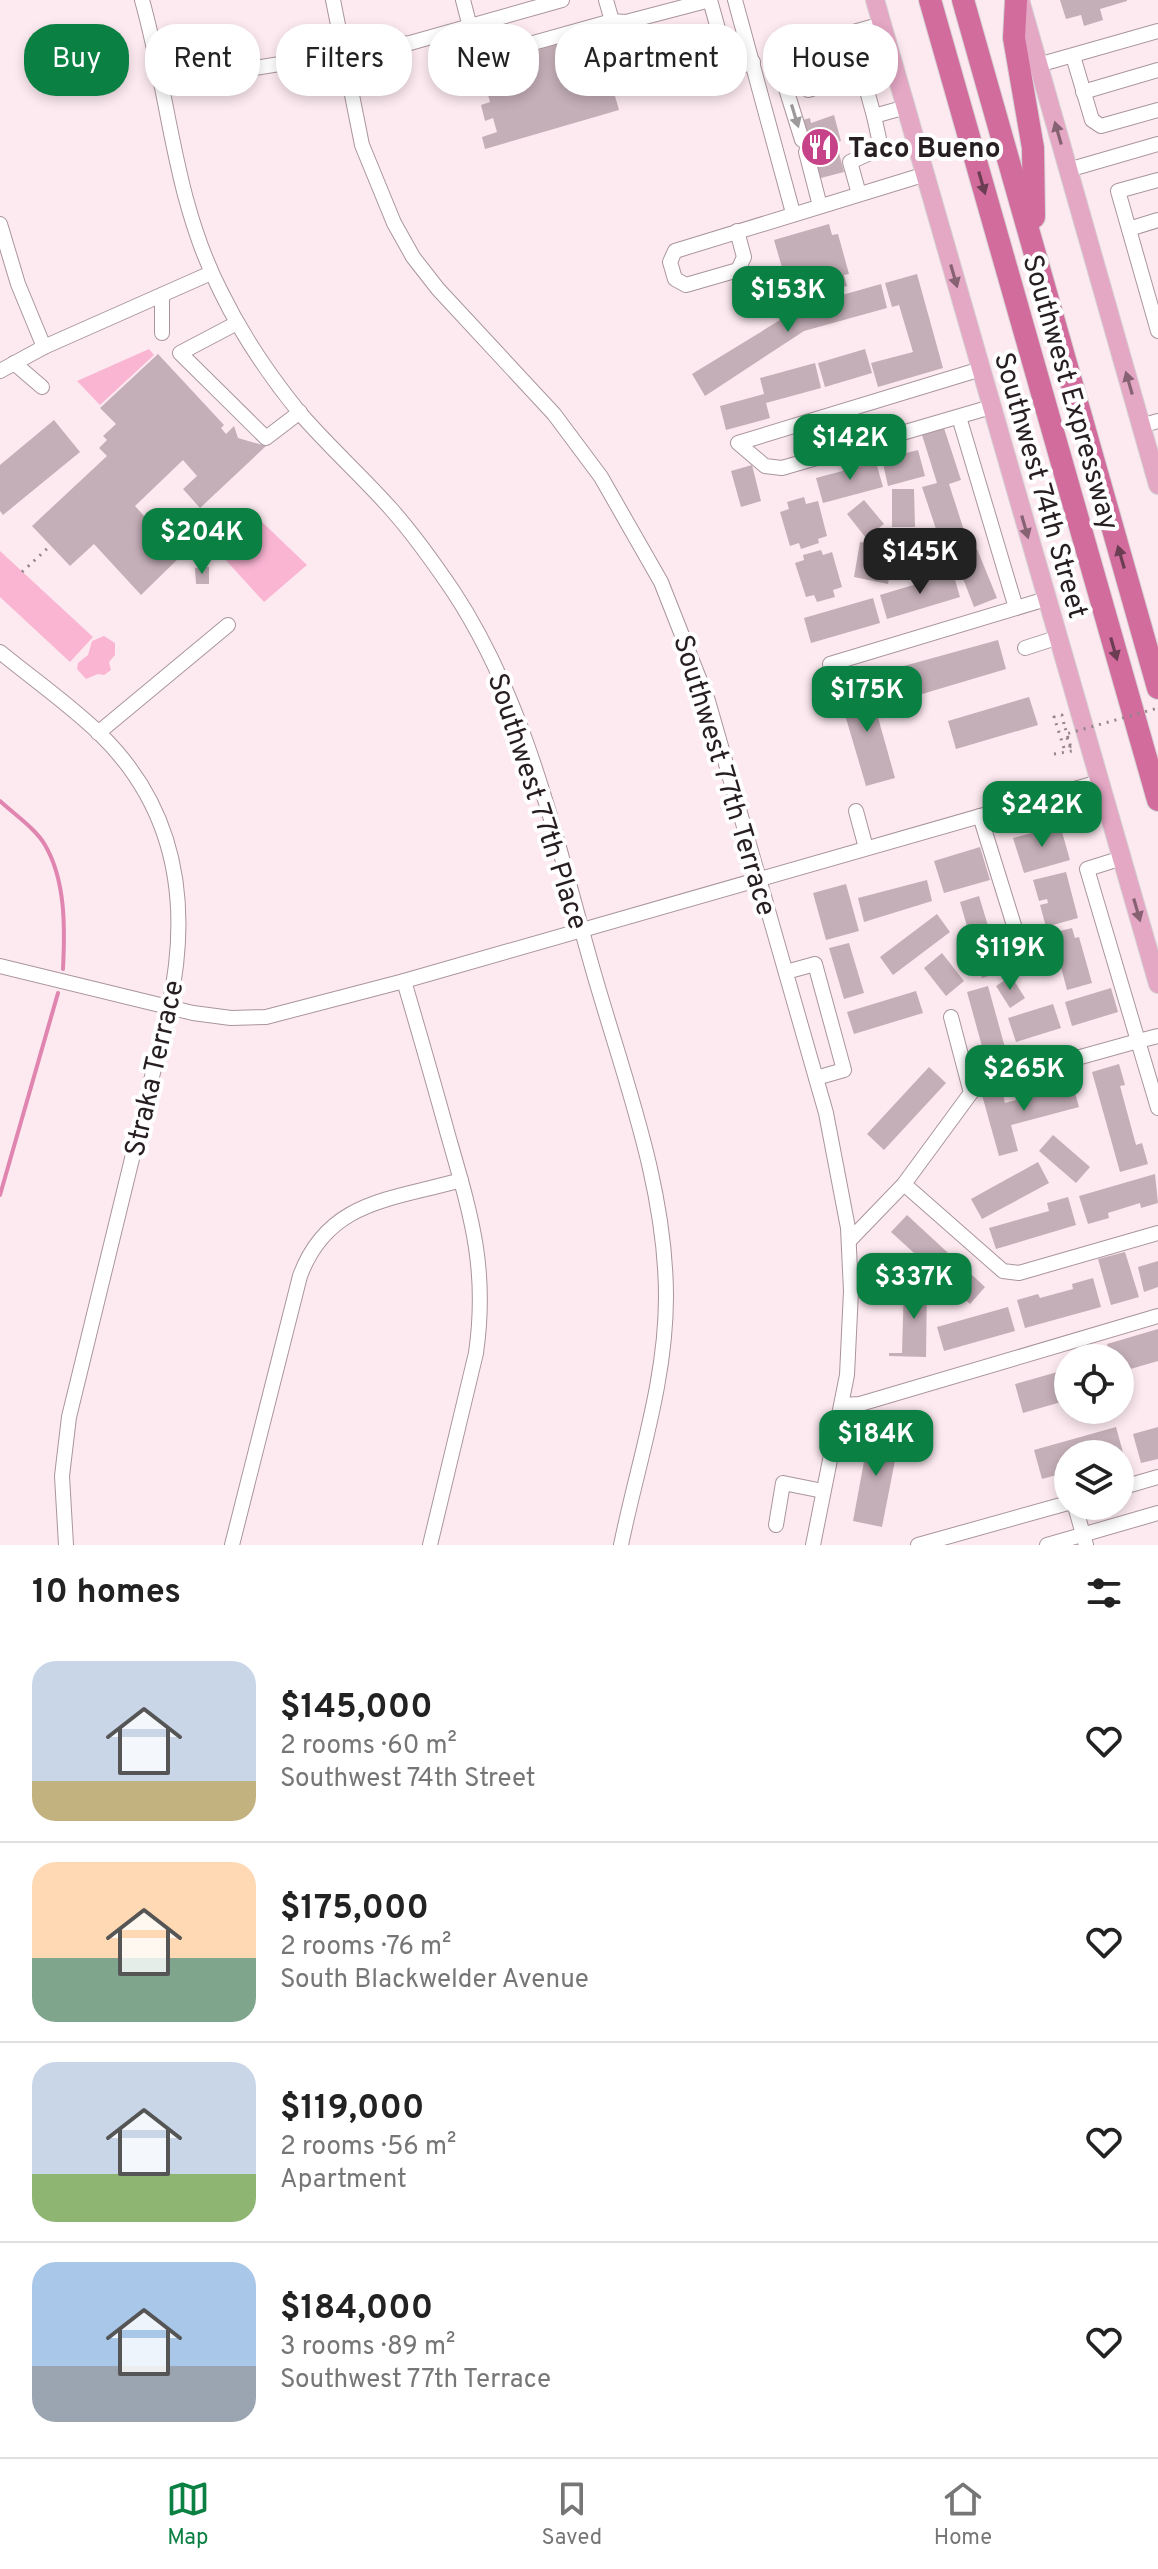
<!DOCTYPE html>
<html lang="en">
<head>
<meta charset="utf-8">
<style>
	:root { --surface:#fff; --page:#f6f6f6; --text:#222; --muted:#767676; --line:#e0e0e0; --accent:#0b8043 }
	body { margin:0; font-family:Overpass,sans-serif; background:var(--page); color:var(--text); height:100vh; display:flex; flex-direction:column; font-size:30px; white-space:nowrap }
	* { box-sizing:border-box; margin:0 }
	p { font-size:26px; color:var(--muted) }
	.icon { flex:none; width:44px; height:44px; fill:none; stroke:currentColor; stroke-width:2; stroke-linecap:round; stroke-linejoin:round }
	.map { position:relative; height:1545px; overflow:hidden }
	.side { display:flex; flex-direction:column; background:var(--surface); flex:1 }
	.side>* { flex:none }
	.top-card { position:absolute; left:24px; top:24px; width:1110px; height:72px; display:flex; gap:16px }
	.fabs { position:absolute; left:1054px; top:1344px; display:grid; gap:16px }
	.fabs a { display:grid; place-items:center; width:80px; height:80px; border-radius:50%; background:var(--surface); box-shadow:0 4px 12px #0003; font-size:40px }
	.price { position:absolute; translate:-50% -68px; padding:0 18px; border-radius:16px; background:var(--accent); color:#fff; font-size:26px; line-height:52px; filter:drop-shadow(0 2px 4px #0008) }
	.price::after { content:''; position:absolute; left:50%; top:48px; width:24px; height:18px; margin-left:-12px; background:inherit; clip-path:polygon(0 0,100% 0,50% 100%) }
	.price.selected { background:#222; color:#fff }
	ul { padding:0; list-style:none }
	li { display:flex; align-items:center; gap:24px; height:200px; padding:0 32px }
	li+li { border-top:2px solid var(--line) }
	li span { display:grid; place-items:center; flex:none; width:224px; height:160px; border-radius:24px; color:#555 }
	li>.icon { margin-inline-start:auto }
	span .icon { width:96px; height:96px; fill:#fffc; stroke-width:1 }
	li b { font-size:34px }
	h2 { display:flex; justify-content:space-between; align-items:center; height:96px; padding:0 32px; font-size:34px }
	.chip { padding:0 28px; border-radius:32px; background:var(--surface); box-shadow:0 4px 12px #0003; font-size:28px; line-height:72px }
	.chip.selected { background:var(--accent); color:#fff }
	.tabs { display:flex; justify-content:space-around; align-items:center; height:112px; border-top:2px solid var(--line); background:var(--surface); font-size:22px; color:var(--muted) }
	.tabs a { display:grid; justify-items:center; gap:4px }
	.tabs .selected { color:var(--accent) }
	.map>svg:first-child { display:block }
	.green { fill:#fab5d3 }
	.lines { fill:none; stroke-linecap:round; stroke-linejoin:round }
	.stream { stroke:#df85af; stroke-width:4 }
	.building { fill:#c4aeb7 }
	.minor-casing { stroke:#aa959d; stroke-width:16 }
	.major-casing { stroke:#d4d2d3; stroke-width:20 }
	.highway-casing { stroke:#d4d2d3; stroke-width:24 }
	.path { stroke:#93858b; stroke-width:3; stroke-dasharray:2 6; stroke-linecap:butt }
	.minor { stroke:#fff; stroke-width:14 }
	.major { stroke:#e4a7c4; stroke-width:18 }
	.highway { stroke:#d26c9d; stroke-width:22 }
	.path-bridge { stroke:#93858b; stroke-width:3; stroke-dasharray:2 6; stroke-linecap:butt }
	.oneway { fill:#9e9a9c }
	.oneway2 { fill:#866273 }
	.oneway3 { fill:#6b3d53 }
	.labels { text-anchor:middle; stroke-width:8; stroke-linejoin:round; paint-order:stroke }
	.poi-label { font-size:28px; font-weight:bold; fill:#271e22; stroke:#fff; text-anchor:start }
	.street-label { font-size:28px; fill:#271e22; stroke:#fff }
</style>
</head>
<body>
<div class="map">
<svg width="1158" height="1545" viewBox="0 0 1158 1545">
	<rect width="100%" height="100%" fill="#fdeaf1"/>
	<g class="green">
		<polygon points="149,349 154,355 100,405 77,381"/>
		<polygon points="261,521 307,565 264,602 222,556"/>
		<polygon points="0,551 93,637 70,662 0,597"/>
		<polygon points="104,636 115,643 115,655 109,662 111,670 104,675 98,674 86,679 77,669 78,663 88,655 92,641"/>
	</g>
	<g class="lines">
		<g class="stream">
			<path d="M0 801C14 814 36 829 45 845 66 881 65 929 63 969"/>
			<polyline points="0,1195 58,993"/>
		</g>
	</g>
	<g class="building">
		<polygon points="1060,0 1127,0 1127,1 1100,9 1103,20 1084,26 1081,15 1066,19"/>
		<polygon points="597,33 619,110 485,149 482,137 497,132 493,118 485,121 481,105 490,102 480,67"/>
		<polygon points="834,115 841,141 836,142 844,172 817,179 804,153 799,121 810,118 811,123"/>
		<polygon points="829,224 832,235 838,234 849,274 844,275 847,286 792,302 774,240"/>
		<polygon points="917,274 943,368 878,387 871,363 913,352 899,305 892,307 885,283"/>
		<polygon points="881,284 887,308 804,331 705,396 692,374 803,306"/>
		<polygon points="865,349 872,373 825,387 818,363"/>
		<polygon points="158,354 224,425 221,428 226,434 234,426 238,438 266,446 200,508 183,489 197,476 183,460 135,506 181,556 141,595 94,544 70,566 32,526 107,456 99,448 107,440 103,436 116,424 100,408"/>
		<polygon points="815,363 821,388 766,403 770,418 726,430 720,406 764,394 760,378"/>
		<polygon points="54,420 80,452 3,515 0,511 0,465"/>
		<polygon points="944,428 961,480 949,484 971,552 946,559 922,487 937,483 922,435"/>
		<polygon points="918,450 925,476 888,486 882,459"/>
		<polygon points="876,462 883,487 823,503 816,478"/>
		<polygon points="752,465 761,501 741,507 731,471"/>
		<polygon points="892,489 914,489 915,527 892,527"/>
		<polygon points="804,497 806,504 818,501 827,536 818,539 819,543 801,549 799,543 790,546 780,512 789,509 787,502"/>
		<polygon points="864,500 884,524 866,538 847,514"/>
		<polygon points="918,534 934,567 914,577 898,544"/>
		<polygon points="860,542 895,548 888,584 854,577"/>
		<polygon points="977,549 997,598 974,607 955,558"/>
		<polygon points="821,550 823,555 832,552 842,587 833,590 835,597 817,602 814,595 806,597 795,563 804,560 803,555"/>
		<polygon points="209,567 209,584 196,584 195,568"/>
		<polygon points="953,573 960,597 887,619 880,595"/>
		<polygon points="873,598 880,623 811,643 804,618"/>
		<polygon points="998,640 1006,669 902,700 893,669"/>
		<polygon points="868,682 895,778 866,786 838,691"/>
		<polygon points="1029,697 1038,725 956,749 948,721"/>
		<polygon points="1060,825 1070,860 1024,873 1013,838"/>
		<polygon points="980,847 990,880 944,893 934,861"/>
		<polygon points="1066,872 1078,918 1046,927 1040,905 1048,903 1047,899 1039,901 1033,880"/>
		<polygon points="927,880 932,901 864,922 858,898"/>
		<polygon points="846,884 859,931 826,940 813,893"/>
		<polygon points="979,896 1002,972 982,978 960,902"/>
		<polygon points="937,914 950,932 893,975 880,957"/>
		<polygon points="1072,928 1075,938 1079,937 1092,983 1067,990 1052,933"/>
		<polygon points="849,943 864,993 844,999 829,948"/>
		<polygon points="942,953 964,981 946,996 924,968"/>
		<polygon points="1011,976 1025,998 1010,1008 996,986"/>
		<polygon points="988,986 1009,1062 988,1068 967,992"/>
		<polygon points="1111,988 1118,1012 1072,1026 1065,1002"/>
		<polygon points="916,991 923,1013 854,1034 847,1012"/>
		<polygon points="1053,1004 1061,1028 1016,1042 1008,1018"/>
		<polygon points="1119,1064 1125,1085 1120,1086 1136,1145 1142,1143 1148,1164 1120,1172 1092,1072"/>
		<polygon points="929,1067 946,1083 884,1150 867,1134"/>
		<polygon points="1073,1085 1079,1107 1011,1125 1018,1151 999,1156 982,1095 1002,1090 1005,1103"/>
		<polygon points="1053,1135 1090,1167 1076,1183 1039,1151"/>
		<polygon points="1038,1162 1049,1183 982,1219 971,1199"/>
		<polygon points="1155,1174 1158,1203 1141,1208 1140,1203 1108,1213 1109,1218 1088,1224 1079,1196"/>
		<polygon points="1068,1197 1076,1225 996,1249 989,1228 1049,1211 1047,1203"/>
		<polygon points="907,1215 985,1287 970,1304 891,1232"/>
		<polygon points="1125,1252 1139,1297 1111,1305 1098,1259"/>
		<polygon points="1158,1261 1158,1287 1144,1292 1138,1267"/>
		<polygon points="1093,1278 1101,1307 1025,1328 1017,1300 1038,1294 1040,1298 1073,1289 1072,1284"/>
		<polygon points="904,1283 927,1284 926,1357 889,1356 889,1353 902,1353"/>
		<polygon points="1008,1307 1015,1331 944,1351 937,1327"/>
		<polygon points="1158,1329 1158,1361 1120,1372 1120,1358 1111,1358 1107,1344"/>
		<polygon points="1068,1369 1068,1400 1023,1413 1015,1384"/>
		<polygon points="1116,1427 1124,1456 1068,1454 1068,1472 1042,1479 1034,1450"/>
		<polygon points="1158,1427 1158,1459 1141,1463 1133,1434"/>
		<polygon points="870,1429 900,1435 882,1527 853,1521"/>
	</g>
	<g class="lines">
		<defs>
			<g id="minor">
				<path d="M142 0C170 99 173 198 221 292 242 335 269 375 299 412 328 446 362 476 392 510 414 535 434 563 453 591 529 706 557 846 595 977 625 1081 666 1187 666 1297 666 1382 638 1462 621 1545"/>
				<polyline points="333,0 362,145 394,223 413,257 438,289 554,414 601,477 661,582 708,701 826,1113 848,1228 851,1291 847,1375 813,1545"/>
				<polyline points="463,0 470,27"/>
				<polyline points="606,0 612,21 626,22 710,0"/>
				<polyline points="710,0 728,65 736,68 753,62"/>
				<polyline points="735,0 793,213"/>
				<polyline points="882,24 850,33 862,73 894,63"/>
				<polyline points="850,33 795,49 808,90 862,73 874,116 906,107"/>
				<polyline points="442,35 450,54 457,61 469,61 612,21"/>
				<polyline points="795,49 780,54 778,63 802,140"/>
				<polyline points="1073,56 1092,120 1101,126 1158,110"/>
				<polyline points="1038,65 1158,31"/>
				<polyline points="161,83 410,43 562,0"/>
				<polyline points="1083,92 1158,70"/>
				<polyline points="806,152 820,206"/>
				<polyline points="1068,170 1158,144"/>
				<polyline points="1158,180 1118,191 1158,331"/>
				<polyline points="859,194 850,162 881,148 874,116"/>
				<polyline points="0,224 18,284 44,347"/>
				<polyline points="1129,229 1158,220"/>
				<polyline points="737,231 744,257 738,270 686,285 675,279 670,262 675,251 926,174"/>
				<polyline points="237,323 180,353 266,438 300,412"/>
				<polyline points="162,333 162,295"/>
				<polyline points="14,363 42,387"/>
				<polyline points="981,369 738,443 765,466 782,468 991,407"/>
				<polyline points="0,371 44,347 211,273"/>
				<polyline points="959,417 1016,608"/>
				<polyline points="1141,426 1158,421"/>
				<polyline points="1025,648 1056,638"/>
				<path d="M0 652C33 679 69 704 100 734 177 809 191 905 169 1007L69 1417 62 1476 66 1545"/>
				<polyline points="830,664 1046,599"/>
				<polyline points="98,733 228,625"/>
				<polyline points="856,811 866,848"/>
				<polyline points="980,816 1017,935"/>
				<polyline points="1122,858 1087,869 1138,1041 1158,1036"/>
				<polyline points="0,966 193,1013 231,1018 266,1017 404,981 1099,782"/>
				<polyline points="786,972 815,964 844,1070 816,1078"/>
				<path d="M404 981C419 1032 434 1084 448 1135 471 1215 488 1268 476 1353L430 1545"/>
				<polyline points="951,1017 971,1093"/>
				<polyline points="1158,1108 1138,1041 976,1086 904,1184 1003,1271 1019,1273 1158,1233"/>
				<polyline points="849,1241 904,1184"/>
				<polyline points="842,1405 860,1404 1158,1316"/>
				<polyline points="1120,1488 1158,1477"/>
				<polyline points="1075,1506 1086,1545"/>
				<polyline points="776,1525 783,1483 823,1491"/>
				<path d="M232 1545 300 1276C328 1200 392 1200 461 1180"/>
				<polyline points="918,1545 1068,1503"/>
				<polyline points="1047,1545 1158,1513"/>
			</g>
			<g id="major">
				<polyline points="875,0 1158,984"/>
				<polyline points="1020,0 1158,485"/>
			</g>
			<g id="highway">
				<polyline points="930,0 1158,800"/>
				<polyline points="963,0 1158,688"/>
				<polyline points="1016,0 1014,38 1033,148 1034,217"/>
			</g>
		</defs>
		<use href="#minor" class="minor-casing"/>
		<use href="#major" class="major-casing"/>
		<use href="#highway" class="highway-casing"/>
		<g class="path">
			<polyline points="22,572 51,545"/>
			<polyline points="1054,754 1072,751 1064,724"/>
		</g>
		<use href="#minor" class="minor"/>
		<use href="#major" class="major"/>
		<use href="#highway" class="highway"/>
		<polyline class="path-bridge" points="1064,724 1062,715 1054,717 1064,748 1070,747 1066,734 1158,708"/>
	</g>
	<defs><path id="oneway-solid" d="M-6-.8H1V-3.2L6.5 0L1 3.2V.8H-6Z" transform="scale(2)"/></defs>
	<use class="oneway" href="#oneway-solid" transform="translate(795 116) rotate(73)"/>
	<g class="oneway2">
		<use href="#oneway-solid" transform="translate(1058 133) rotate(-106)"/>
		<use href="#oneway-solid" transform="translate(954 276) rotate(74)"/>
		<use href="#oneway-solid" transform="translate(1129 383) rotate(-106)"/>
		<use href="#oneway-solid" transform="translate(1025 527) rotate(74)"/>
		<use href="#oneway-solid" transform="translate(1137 910) rotate(74)"/>
	</g>
	<g class="oneway3">
		<use href="#oneway-solid" transform="translate(982 183) rotate(74)"/>
		<use href="#oneway-solid" transform="translate(1121 557) rotate(-106)"/>
		<use href="#oneway-solid" transform="translate(1114 649) rotate(74)"/>
	</g>
	<defs>
		<symbol id="restaurant-disc" viewBox="-11 -11 22 22"><circle r="9.5" fill="#c64389" stroke="#fff"/><path d="M-5-6h1v4h1v-4h1v4h1v-4h1v5L-1.5 .5V6h-2V.5L-5-1ZM5-6V6H3V1.5H1.5Q1.5-4 5-6Z" fill="#fff"/></symbol>
	</defs>
	<g fill-rule="evenodd">
		<use href="#restaurant-disc" x="798" y="125" width="44" height="44"/>
	</g>
	<g class="labels">
		<g class="poi-label">
			<text x="848" y="157">Taco Bueno</text>
		</g>
		<g class="street-label">
			<text transform="translate(1072 392) rotate(74)" y="10">Southwest Expressway</text>
			<text transform="translate(1042 485) rotate(74)" y="10">Southwest 74th Street</text>
			<text transform="translate(726 775) rotate(73)" y="10">Southwest 77th Terrace</text>
			<text transform="translate(539 801) rotate(72)" y="10">Southwest 77th Place</text>
			<text transform="translate(153 1068) rotate(-77)" y="10">Straka Terrace</text>
		</g>
	</g>
</svg>
<div class="fabs">
<a><svg class="icon" aria-label="locate" viewBox="0 0 24 24"><circle cx="12" cy="12" r="6"/><path d="M12 2v4M12 18v4M2 12h4M18 12h4"/></svg></a>
<a><svg class="icon" aria-label="layers" viewBox="0 0 24 24"><path d="M12 4l9 5-9 5-9-5zM3 14l9 5 9-5"/></svg></a>
</div>
<b class="price" style="left:788px;top:334px">$153K</b>
<b class="price" style="left:850px;top:482px">$142K</b>
<b class="price" style="left:202px;top:576px">$204K</b>
<b class="price selected" style="left:920px;top:596px">$145K</b>
<b class="price" style="left:867px;top:734px">$175K</b>
<b class="price" style="left:1042px;top:849px">$242K</b>
<b class="price" style="left:1010px;top:992px">$119K</b>
<b class="price" style="left:1024px;top:1113px">$265K</b>
<b class="price" style="left:914px;top:1321px">$337K</b>
<b class="price" style="left:876px;top:1478px">$184K</b>
<div class="top-card">
<a class="chip selected">Buy</a>
<a class="chip">Rent</a>
<a class="chip">Filters</a>
<a class="chip">New</a>
<a class="chip">Apartment</a>
<a class="chip">House</a>
</div>
</div>
<section class="side">
<h2>10 homes<svg class="icon" aria-label="filters" viewBox="0 0 24 24"><path d="M4 7h16M4 17h16"/><circle cx="9" cy="7" r="2"/><circle cx="15" cy="17" r="2"/></svg></h2>
<ul>
<li><span style="background:linear-gradient(#c9d6e8 75%,#c2b280 0)"><svg class="icon" aria-label="home" viewBox="0 0 24 24"><path d="M3 11l9-7 9 7M6 9v11h12V9"/></svg></span><div><b>$145,000</b><p>2 rooms · 60 m²</p><p>Southwest 74th Street</p></div><svg class="icon" aria-label="heart" viewBox="0 0 24 24"><path d="M12 20l-8-8c-3-5 5-10 8-4 3-6 11-1 8 4z"/></svg></li>
<li><span style="background:linear-gradient(#ffd9b3 60%,#7fa58c 0)"><svg class="icon" aria-label="home" viewBox="0 0 24 24"><path d="M3 11l9-7 9 7M6 9v11h12V9"/></svg></span><div><b>$175,000</b><p>2 rooms · 76 m²</p><p>South Blackwelder Avenue</p></div><svg class="icon" aria-label="heart" viewBox="0 0 24 24"><path d="M12 20l-8-8c-3-5 5-10 8-4 3-6 11-1 8 4z"/></svg></li>
<li><span style="background:linear-gradient(#c9d6e8 70%,#8fb573 0)"><svg class="icon" aria-label="home" viewBox="0 0 24 24"><path d="M3 11l9-7 9 7M6 9v11h12V9"/></svg></span><div><b>$119,000</b><p>2 rooms · 56 m²</p><p>Apartment</p></div><svg class="icon" aria-label="heart" viewBox="0 0 24 24"><path d="M12 20l-8-8c-3-5 5-10 8-4 3-6 11-1 8 4z"/></svg></li>
<li><span style="background:linear-gradient(#a9c7e8 65%,#9aa5b1 0)"><svg class="icon" aria-label="home" viewBox="0 0 24 24"><path d="M3 11l9-7 9 7M6 9v11h12V9"/></svg></span><div><b>$184,000</b><p>3 rooms · 89 m²</p><p>Southwest 77th Terrace</p></div><svg class="icon" aria-label="heart" viewBox="0 0 24 24"><path d="M12 20l-8-8c-3-5 5-10 8-4 3-6 11-1 8 4z"/></svg></li>
</ul>
</section>
<nav class="tabs">
<a class="selected"><svg class="icon" aria-label="map" viewBox="0 0 24 24"><path d="M3 6l6-2 6 2 6-2v14l-6 2-6-2-6 2zM9 4v14M15 6v14"/></svg>Map</a>
<a><svg class="icon" aria-label="saved" viewBox="0 0 24 24"><path d="M7 4h10v16l-5-4-5 4z"/></svg>Saved</a>
<a><svg class="icon" aria-label="home" viewBox="0 0 24 24"><path d="M3 11l9-7 9 7M6 9v11h12V9"/></svg>Home</a>
</nav>
</body>
</html>
